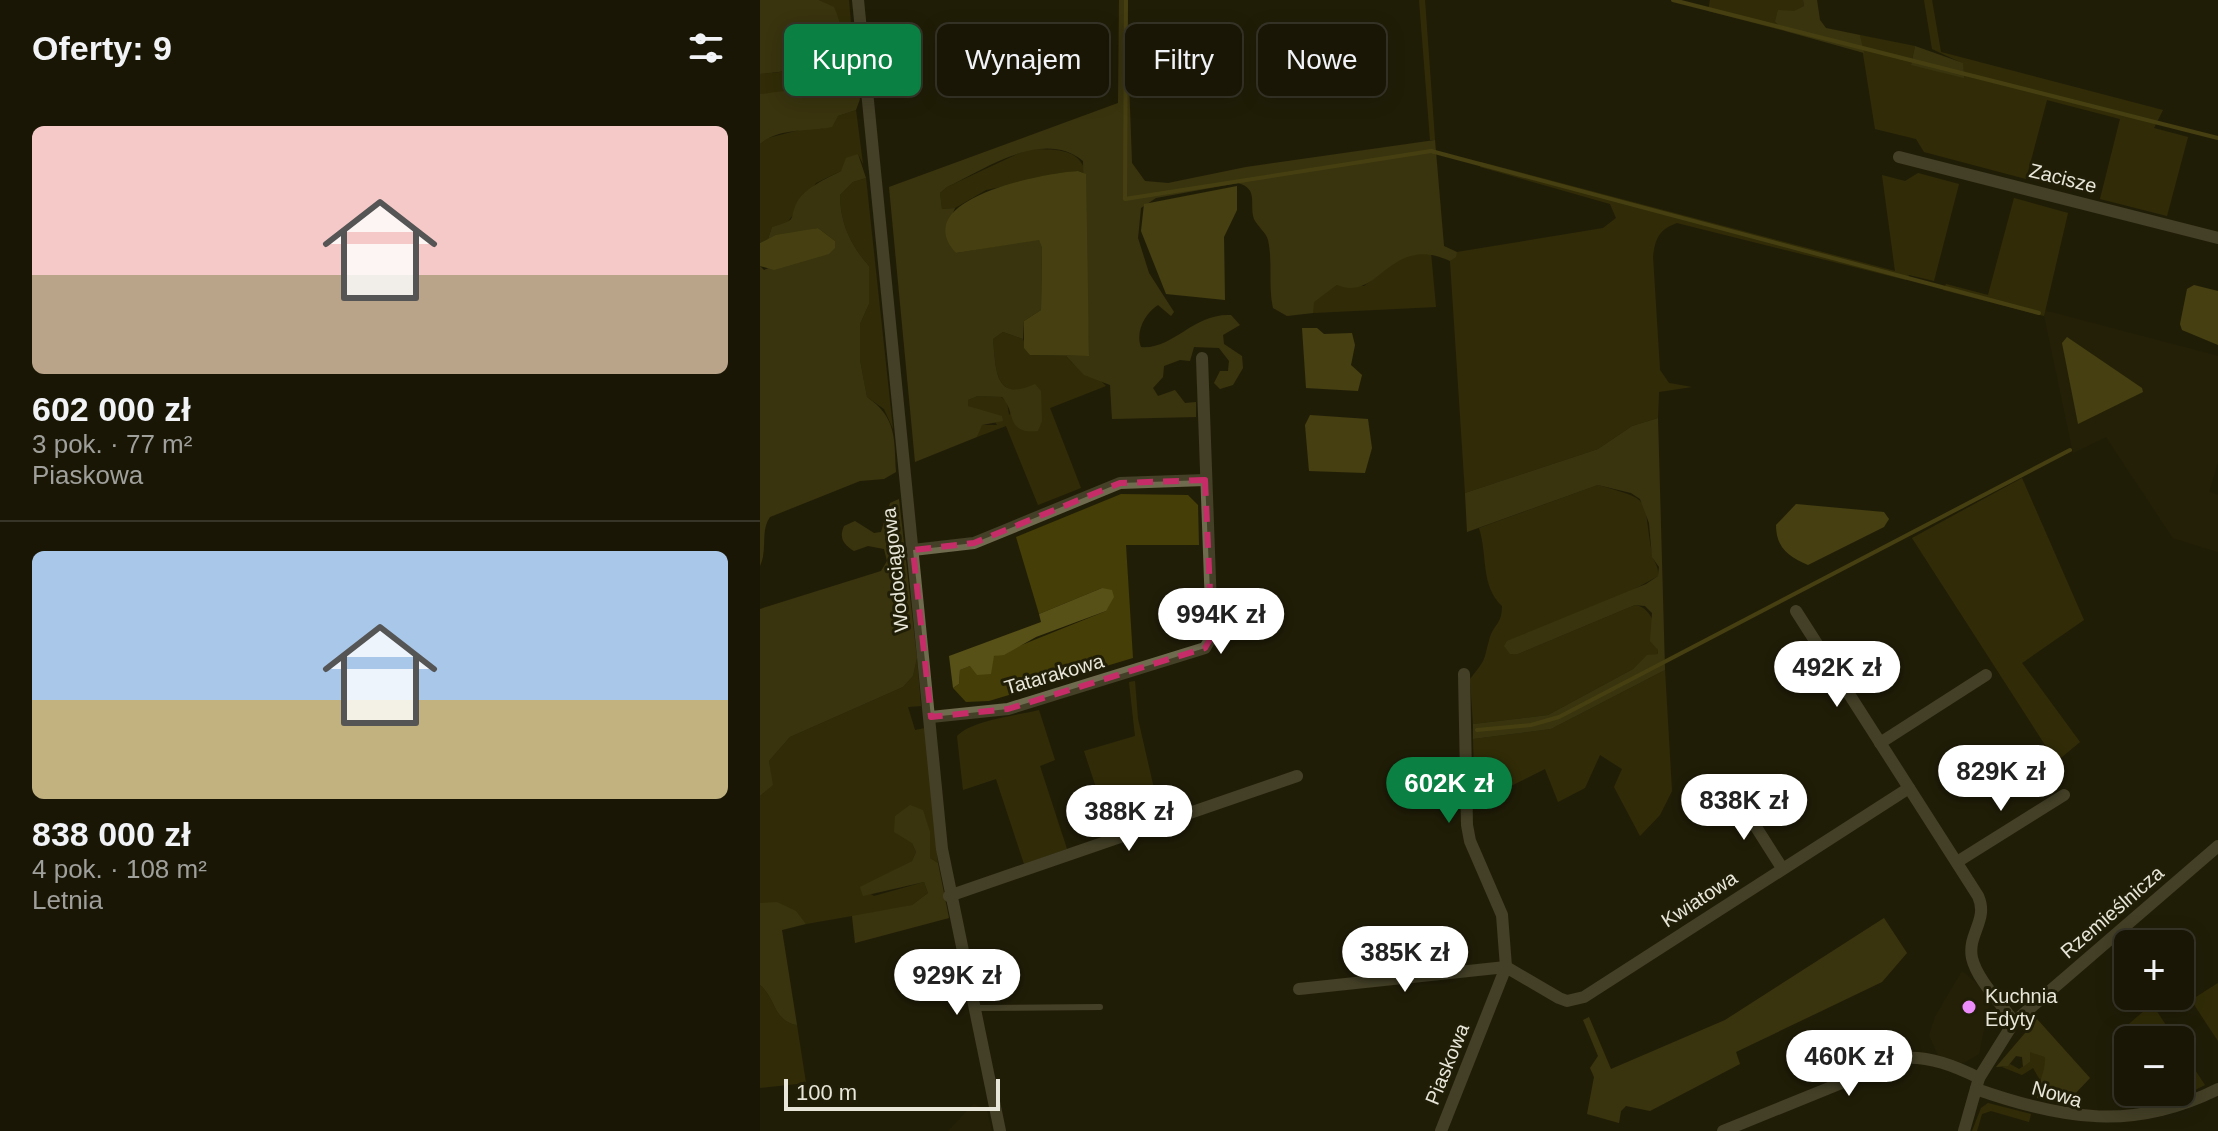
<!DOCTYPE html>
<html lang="pl">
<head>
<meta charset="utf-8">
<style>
	:root { --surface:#191606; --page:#262314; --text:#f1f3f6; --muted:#9f9f9b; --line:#373528; --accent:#0b8043 }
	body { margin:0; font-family:Helvetica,sans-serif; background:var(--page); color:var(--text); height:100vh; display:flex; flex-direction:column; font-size:30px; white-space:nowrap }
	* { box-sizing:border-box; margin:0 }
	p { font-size:26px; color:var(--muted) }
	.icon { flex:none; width:44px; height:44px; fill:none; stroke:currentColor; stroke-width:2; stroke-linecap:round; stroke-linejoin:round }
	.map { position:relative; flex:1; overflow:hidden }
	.panel { display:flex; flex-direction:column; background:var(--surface); width:760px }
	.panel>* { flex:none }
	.top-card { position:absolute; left:24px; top:24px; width:760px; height:72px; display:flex; gap:16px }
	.buttons { position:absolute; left:1354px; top:930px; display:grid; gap:16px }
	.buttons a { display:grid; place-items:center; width:80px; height:80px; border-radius:12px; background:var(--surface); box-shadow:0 4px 20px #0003,0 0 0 2px var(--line); font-size:40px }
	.scale { position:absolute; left:24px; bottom:20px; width:216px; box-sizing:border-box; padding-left:8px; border:4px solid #e7e6d8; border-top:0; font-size:22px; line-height:28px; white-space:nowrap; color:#e7e6d8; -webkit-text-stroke:6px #211e08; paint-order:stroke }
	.price { position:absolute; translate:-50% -68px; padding:0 18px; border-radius:28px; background:#fff; color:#222; font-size:26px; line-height:52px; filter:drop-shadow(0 2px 4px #0008) }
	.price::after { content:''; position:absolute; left:50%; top:48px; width:24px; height:18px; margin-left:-12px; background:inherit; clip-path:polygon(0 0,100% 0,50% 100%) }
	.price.current { background:var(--accent); color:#fff }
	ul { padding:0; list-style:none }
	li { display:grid; align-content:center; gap:16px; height:424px; padding:0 32px }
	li+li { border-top:2px solid var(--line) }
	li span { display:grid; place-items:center; height:248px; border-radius:12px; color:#555 }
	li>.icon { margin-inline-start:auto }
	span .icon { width:144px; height:144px; fill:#fffc; stroke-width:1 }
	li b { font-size:34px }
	h2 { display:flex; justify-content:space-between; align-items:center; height:96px; padding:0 32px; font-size:34px }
	.pill { padding:0 28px; border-radius:12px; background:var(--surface); box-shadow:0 4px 20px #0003,0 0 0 2px var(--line); font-size:28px; line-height:72px }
	.pill.current { background:var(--accent); color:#fff }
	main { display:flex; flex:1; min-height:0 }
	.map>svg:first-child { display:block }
	.built { fill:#292507 }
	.green { fill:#453e07 }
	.forest { fill:#575017 }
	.water { fill:#73691d }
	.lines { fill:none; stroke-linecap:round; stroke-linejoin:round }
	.stream { stroke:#73691d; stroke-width:4 }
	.service { stroke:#6f6b4f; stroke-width:6 }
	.minor { stroke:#6f6b4f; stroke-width:12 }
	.marked { fill:none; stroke:#c62d68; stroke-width:6; stroke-dasharray:16 10; stroke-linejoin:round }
	.poi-dot { fill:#ec8cfa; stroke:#211e08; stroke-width:3 }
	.labels { text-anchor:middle; stroke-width:6; stroke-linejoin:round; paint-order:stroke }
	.street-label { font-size:20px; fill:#e7e6d8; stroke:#211e08 }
	.poi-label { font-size:20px; fill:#e7e6d8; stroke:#211e08; text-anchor:start }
</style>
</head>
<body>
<main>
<section class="panel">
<h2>Oferty: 9<svg class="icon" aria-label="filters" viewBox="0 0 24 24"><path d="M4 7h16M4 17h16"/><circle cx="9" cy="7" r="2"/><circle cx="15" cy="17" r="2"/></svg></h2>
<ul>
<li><span style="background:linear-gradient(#f6c9c9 60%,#b9a48a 0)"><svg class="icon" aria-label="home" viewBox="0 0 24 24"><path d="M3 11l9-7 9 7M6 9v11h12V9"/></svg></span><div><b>602 000 zł</b><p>3 pok. · 77 m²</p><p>Piaskowa</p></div></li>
<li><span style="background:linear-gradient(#a9c7e8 60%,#c2b280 0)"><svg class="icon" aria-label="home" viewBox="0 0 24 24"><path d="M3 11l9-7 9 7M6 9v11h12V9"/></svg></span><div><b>838 000 zł</b><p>4 pok. · 108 m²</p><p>Letnia</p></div></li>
</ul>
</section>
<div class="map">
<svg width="1458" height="1131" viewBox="0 0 1458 1131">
	<rect width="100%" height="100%" fill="#211e08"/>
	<g class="built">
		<polygon points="1283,310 1458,356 1458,462 1449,492 1458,495 1458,552 1413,538 1346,437 1313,453"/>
		<polygon points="1202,971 1226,992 1229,1005 1219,1054 1203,1063 1178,1055 1169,1035 1175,1017"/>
		<polygon points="214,1104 227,1111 232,1131 188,1131"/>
	</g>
	<g class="green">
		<path d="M59 0H89L97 93C74 48 59 83 31 90 22 93 10 93 0 94V74L40 70 74 8Z"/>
		<polygon points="659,0 665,0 675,140 670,140"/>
		<polygon points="950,0 1043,0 1044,6 1015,22 1025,31 948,11"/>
		<polygon points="1164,0 1172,0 1181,52 1403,110 1394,128 1428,137 1407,216 1340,199 1360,119 1287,100 1266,179 1164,152 1156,139 1115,129 1100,35 1155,46 1151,64 1202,63 1172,49"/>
		<polygon points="96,110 103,164 98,154 81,171 56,183 27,223 12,227 8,239 0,243 0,144 8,138 55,126 62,129 78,116"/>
		<path d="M268 149C292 150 320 146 326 174L318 171 226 190 195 208 182 209 180 193 187 187Z"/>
		<path d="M721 162 1135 271 1122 175 1145 181 1158 173 1199 184 1174 281 1149 275 1146 280 917 223C899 229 895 239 893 257L900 370 909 383 932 387 899 392 898 418 872 426 838 449 705 493 690 261 697 252 843 228 856 218 850 204 720 167Z"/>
		<path d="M106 178 133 429 124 409 107 397 100 360V324L109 304V266C91 246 80 223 80 195L93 182Z"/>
		<polygon points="1254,198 1308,213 1284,316 1183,290 1186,284 1228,295"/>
		<polygon points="671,253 676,307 553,313 553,302 577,285 604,286 645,255"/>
		<path d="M243 332 263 339 270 355 306 356C322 376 335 373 346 386L290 408 321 488 278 505 246 426 217 437 221 425H237L231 415 208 406V400L218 396 241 397 247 402 249 415 275 385C234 403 236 368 233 339Z"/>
		<polygon points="1262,478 1324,620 1262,663 1320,742 1296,762 1152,538"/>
		<path d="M838 485C896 502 881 496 892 553 893 562 899 565 898 576L758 654 875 605C895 608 898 636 898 654L887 656 873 669 788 715 713 724 710 679C728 657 723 661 730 637 735 623 742 624 742 606 720 585 728 555 719 528Z"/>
		<polygon points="361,494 428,495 438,505 439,545 366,545 373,658 229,701 206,702 193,688 199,684 200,670 346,611 342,588 279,614 256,537"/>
		<path d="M157 658 161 706 148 707 155 730 165 728 178 863 170 858V832L152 843 156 852 152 861 101 888 114 896 164 882 168 893 152 905 98 919 92 916 46 924C33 908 21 902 0 903V796L12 785 9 761 30 737 143 687 153 676Z"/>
		<polygon points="905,670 912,791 900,815 880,836 854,787 862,769 840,755 825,788 798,802 785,769 715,804 713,739 791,729"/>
		<polygon points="375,681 378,719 398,806 356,820 351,833 324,751 375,736 369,682"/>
		<path d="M279 710 295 760 280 766 307 849 264 864 236 779 203 790 197 736C212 720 255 716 279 710Z"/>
		<polygon points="1458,983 1458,1041 1431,1000"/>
		<path d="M0 985C16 998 13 1021 37 1025L46 1083 0 1088Z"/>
		<polygon points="1392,1004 1416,1040 1371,1040 1363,1029"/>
		<polygon points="1420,1047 1445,1085 1414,1101 1408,1092 1420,1092"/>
		<polygon points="1270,1051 1285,1056 1286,1071 1280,1080 1273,1068 1262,1075 1242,1067 1250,1064 1259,1069 1270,1062"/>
		<polygon points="1228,1103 1271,1114 1269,1122 1231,1111 1222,1114 1217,1131 1212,1131 1221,1108"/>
	</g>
	<g class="forest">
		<path d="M0 0H59L74 7C101 66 42 69 0 74Z"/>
		<path d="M359 0H366L372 163 385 181 408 183 486 167 675 140 684 246 697 252 696 257 690 261C629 233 620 303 577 285L554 302 553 313 527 316 513 308C508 286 513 262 508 240 506 232 497 226 494 219 489 203 499 189 478 183L396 198 381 208 378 238 389 273 414 312 411 316 398 305C385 313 375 332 381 347 413 350 433 313 471 315L480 325 463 335 464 344 482 356 483 368 473 385 460 389 454 383 460 371H468L469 361 459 348 434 347 430 361 420 360 404 366 403 377 393 388 398 396 415 390 425 403 436 402V417L352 419 350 385 324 375 306 356H329L323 161C283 128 225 169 187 187L180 193 182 209 195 208 186 231 196 253 279 239 282 248 281 310 264 321 263 339 243 332 233 339C236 369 234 403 275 384L281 391 282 421 278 431C245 434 257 413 242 397L218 396 208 400V406L242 416 243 421 222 425 217 437 155 462 129 187 358 103Z"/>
		<polygon points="1043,0 1057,0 1060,20 1066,28 1100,35 1104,53 1025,31 1015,22 1018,10 1034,11 1044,6"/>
		<polygon points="1155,46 1203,63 1204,78 1151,65"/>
		<path d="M77 71 90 79 100 99 96 110 78 116 72 127C49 132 20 127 0 144V94L33 90 59 72Z"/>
		<path d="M98 154 106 178 93 182 80 195C80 223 91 246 109 266V304L100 324V360L107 397C137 418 134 438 136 472L124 479 100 481 10 517C0 531 8 549 0 566V266L4 270 75 241 58 228 8 239 12 227C39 219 28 221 37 202 46 187 66 179 81 171L86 158Z"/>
		<polygon points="898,418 905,670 791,729 713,739 713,724 788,715 873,669 887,655 898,654 898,650 890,641 892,613 885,606 875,605 758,654 750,654 744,646 747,641 886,584 898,576 899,567 892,557 889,523 880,499 871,493 838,485 707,532 705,493 838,449 872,426"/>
		<path d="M139 499 157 658 153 676 143 687 30 737 9 761 13 785 0 796V609L121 571 127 561 124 549 108 546 94 551C83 544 79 538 84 526L95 521 114 533 121 532 130 503Z"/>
		<polygon points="342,588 352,590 354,597 346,611 276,637 244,655 234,656 231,674 217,675 210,666 200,670 199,684 193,688 189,656 281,622 279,614"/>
		<polygon points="150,805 163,810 170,832 170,858 178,863 189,918 95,943 92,916 152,905 168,893 164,882 103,896 100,887 152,861 156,852 152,843 134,832 135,816"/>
		<path d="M17 902 36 911 46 924 22 930 37 1025C13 1021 16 998 0 985V903Z"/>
		<polygon points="1124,918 1147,953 1122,982 976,1052 980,1064 890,1111 866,1106 861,1111 859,1123 827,1114 834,1077 830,1068 838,1056 823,1020 829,1017 851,1069 965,1020"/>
		<path d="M1277 1019 1330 1078 1313 1096 1315 1105 1277 1098C1277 1082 1286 1073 1285 1057L1270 1052V1062L1263 1067 1262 1057 1256 1056 1248 1066 1236 1067Z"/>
	</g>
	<g class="water">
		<path d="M318 171 326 174 329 356 270 355 264 348V321L281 310 282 248 279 240 196 253C146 198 286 173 318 171Z"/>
		<polygon points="477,186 477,210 464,237 465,300 406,294 381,231 384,204"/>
		<polygon points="58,228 75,241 75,248 69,254 14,270 0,266 0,243 16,235"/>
		<polygon points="1434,285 1458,291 1458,345 1422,330 1420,324 1427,289"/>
		<polygon points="542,328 557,328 564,334 592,333 595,345 591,365 602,375 598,391 546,388"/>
		<polygon points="1307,337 1382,388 1383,392 1318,424 1302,343"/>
		<polygon points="550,415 608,419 612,448 605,473 549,471 545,425"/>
		<path d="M1036 504 1124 512 1129 519 1124 527 1048 565C1028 557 1016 547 1016 525Z"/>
	</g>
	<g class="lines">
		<g class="stream">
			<polyline points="366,0 365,199 671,151 1279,313"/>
			<polyline points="913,0 1458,138"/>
			<polyline points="717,730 771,725 799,717 1310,450"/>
		</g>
		<polyline class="service" points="216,1008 340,1007"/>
		<g class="minor">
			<polyline points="98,0 182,849 240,1131"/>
			<polyline points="1139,157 1458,238"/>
			<polyline points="153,550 214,543 360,483 445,480"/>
			<path d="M1036 611 1218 896C1229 920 1207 934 1212 958 1217 980 1242 1004 1254 1022"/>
			<polyline points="171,717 248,709 445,648 452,636 442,358"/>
			<polyline points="1120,743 1226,675"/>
			<polyline points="977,797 1022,868"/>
			<polyline points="1197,862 1304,795"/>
			<polyline points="189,896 537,776"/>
			<polyline points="746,967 799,998 807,1001 824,997 1149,788"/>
			<polyline points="539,989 746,967"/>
			<path d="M1216 1089C1304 1120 1374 1131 1458 1089"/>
			<polyline points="681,1131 746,967 742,915 710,841 707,825 704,674"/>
			<path d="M963 1131 1143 1058C1170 1056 1195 1066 1219 1078"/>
			<polyline points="1204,1131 1219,1078 1254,1022 1458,846"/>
		</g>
	</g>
	<path d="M0 0H1458V1131H0ZM445 480 452 636 445 648 248 709 171 717 153 550 214 543 360 483Z" fill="#211e08" fill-opacity=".55" fill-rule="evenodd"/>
	<path class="marked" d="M445 480 452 636 445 648 248 709 171 717 153 550 214 543 360 483Z"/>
	<circle class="poi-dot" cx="1209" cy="1007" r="8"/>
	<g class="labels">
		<g class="street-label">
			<text transform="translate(1303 178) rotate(14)" y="7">Zacisze</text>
			<text transform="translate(135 570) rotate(-96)" y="7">Wodociągowa</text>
			<text transform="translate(294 674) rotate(-16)" y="7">Tatarakowa</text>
			<text transform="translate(939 899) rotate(-33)" y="7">Kwiatowa</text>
			<text transform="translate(1352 912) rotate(-41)" y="7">Rzemieślnicza</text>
			<text transform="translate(687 1064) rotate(-68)" y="7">Piaskowa</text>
			<text transform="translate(1297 1094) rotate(16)" y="7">Nowa</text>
		</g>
		<g class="poi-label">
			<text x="1225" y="1003">Kuchnia<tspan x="1225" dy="23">Edyty</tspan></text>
		</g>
	</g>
</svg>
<div class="buttons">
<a>+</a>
<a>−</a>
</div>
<div class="scale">100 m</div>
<b class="price" style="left:461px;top:656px">994K zł</b>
<b class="price" style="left:1077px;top:709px">492K zł</b>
<b class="price" style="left:1241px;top:813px">829K zł</b>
<b class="price current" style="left:689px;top:825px">602K zł</b>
<b class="price" style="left:984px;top:842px">838K zł</b>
<b class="price" style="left:369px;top:853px">388K zł</b>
<b class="price" style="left:645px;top:994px">385K zł</b>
<b class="price" style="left:197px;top:1017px">929K zł</b>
<b class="price" style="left:1089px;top:1098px">460K zł</b>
<div class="top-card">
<a class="pill current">Kupno</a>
<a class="pill">Wynajem</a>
<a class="pill">Filtry</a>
<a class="pill">Nowe</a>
</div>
</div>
</main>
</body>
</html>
